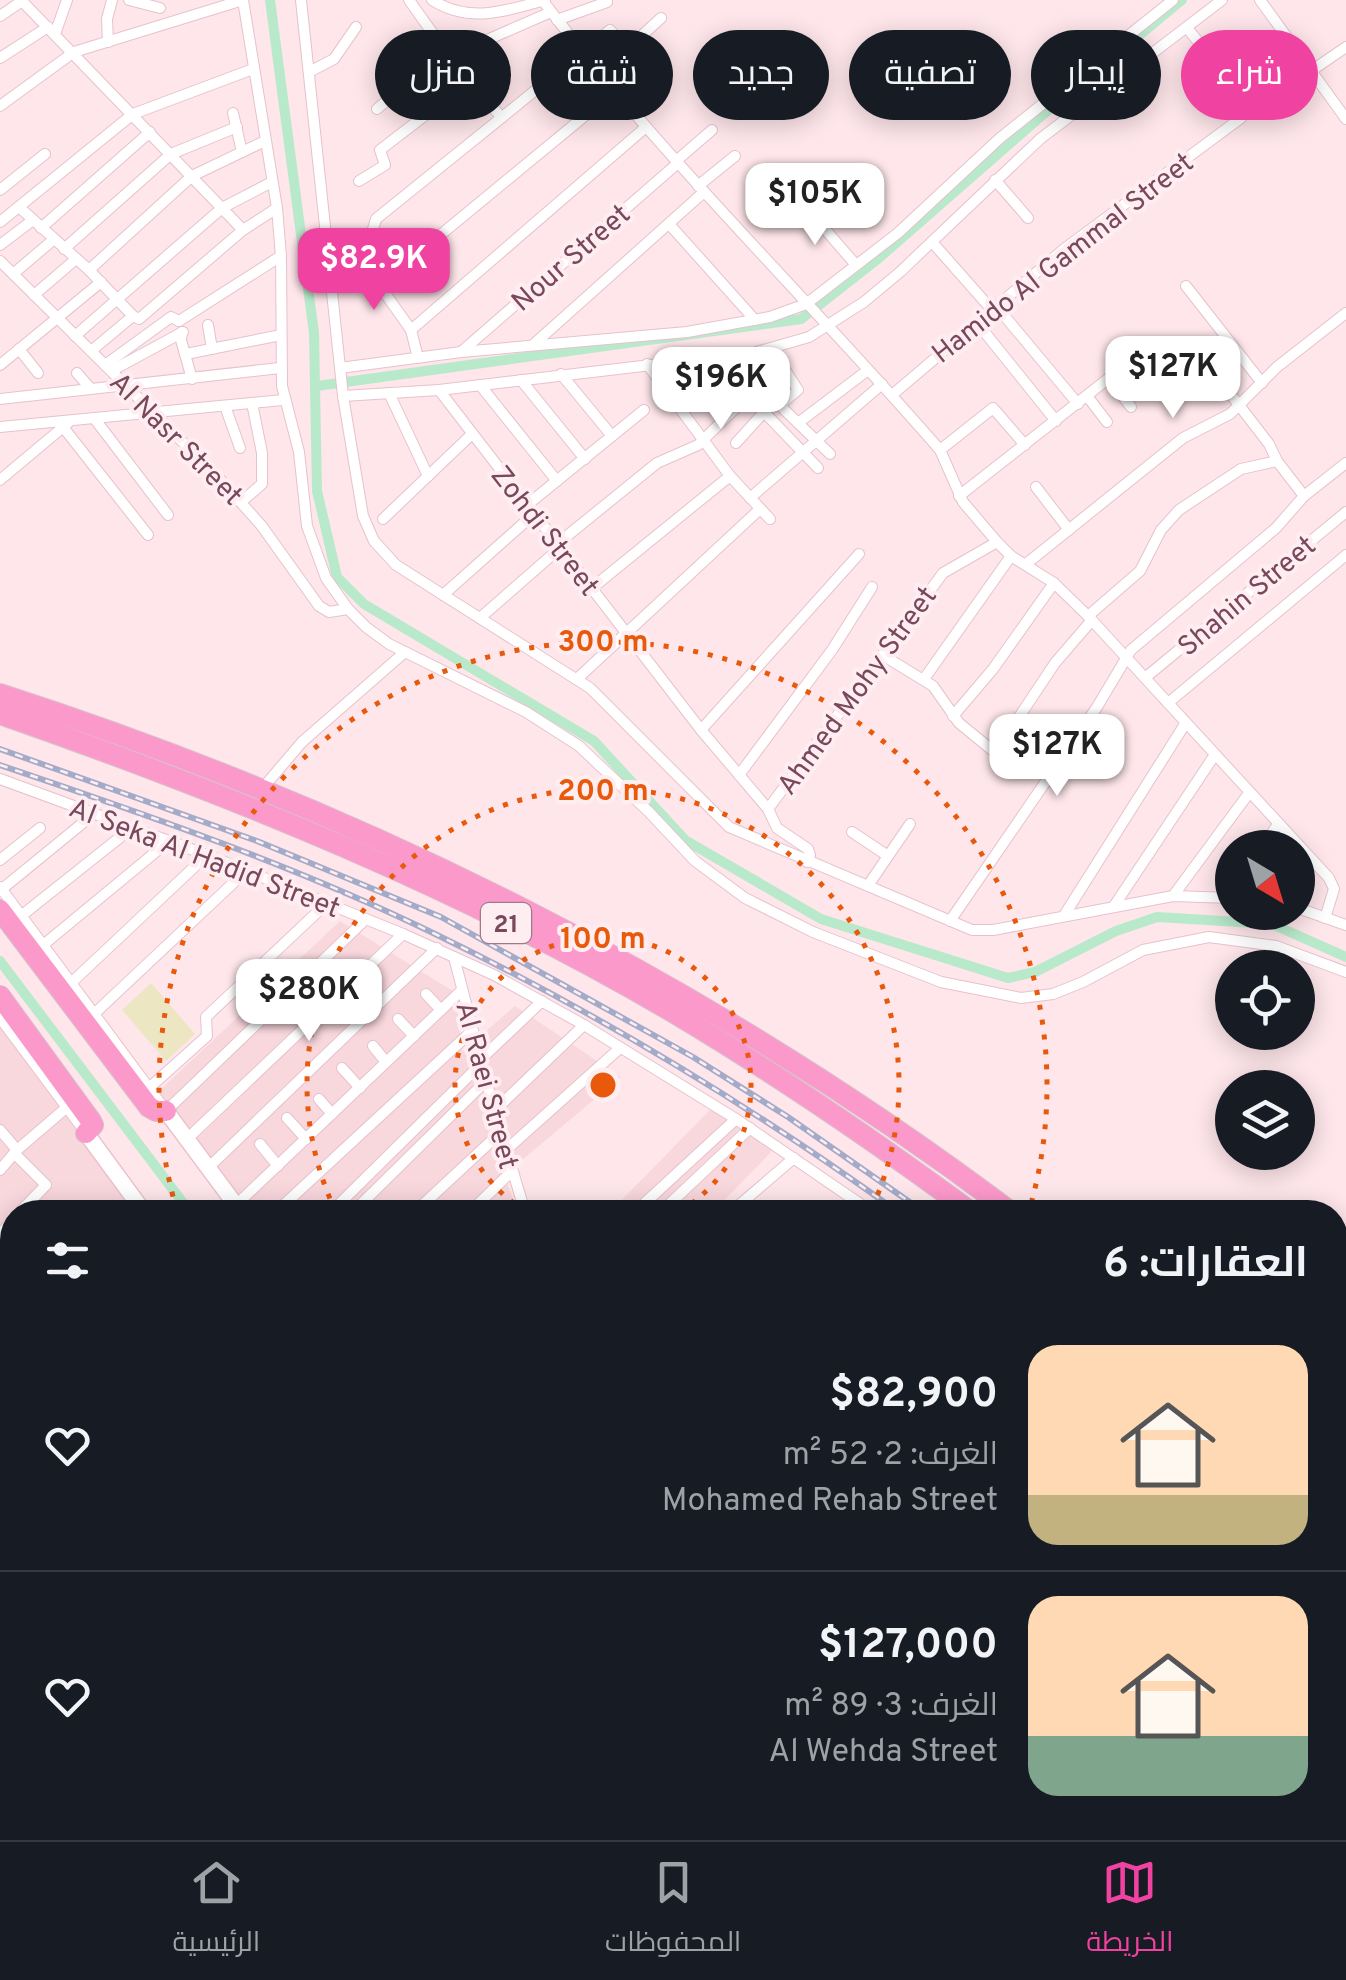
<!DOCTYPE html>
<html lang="ar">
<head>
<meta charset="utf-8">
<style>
	:root { --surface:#171b24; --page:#20242c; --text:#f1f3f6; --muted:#9ea1a6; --line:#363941; --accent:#f043a1 }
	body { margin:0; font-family:Overpass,Cairo,sans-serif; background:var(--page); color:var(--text); direction:rtl; height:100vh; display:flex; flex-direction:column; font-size:38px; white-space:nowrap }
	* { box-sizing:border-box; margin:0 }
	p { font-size:32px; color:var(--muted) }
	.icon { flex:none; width:55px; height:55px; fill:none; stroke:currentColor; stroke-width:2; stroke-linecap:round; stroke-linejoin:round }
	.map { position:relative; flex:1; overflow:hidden; direction:ltr }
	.sheet { position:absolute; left:0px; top:1200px; width:1348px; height:640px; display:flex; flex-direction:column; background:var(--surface); border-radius:40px 40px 0 0; box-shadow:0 5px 25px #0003; direction:rtl }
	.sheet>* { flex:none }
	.guide { position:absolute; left:30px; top:30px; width:1288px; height:90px; direction:rtl; display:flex; gap:20px }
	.needle { width:65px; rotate:142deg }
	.fabs { position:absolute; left:1215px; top:830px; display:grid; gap:20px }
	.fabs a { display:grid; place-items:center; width:100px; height:100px; border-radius:50%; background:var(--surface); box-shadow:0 5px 25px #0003; font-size:50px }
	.price { position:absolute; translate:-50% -85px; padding:0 22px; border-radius:20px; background:#fff; color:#222; font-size:32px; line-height:65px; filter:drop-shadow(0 2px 5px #0008) }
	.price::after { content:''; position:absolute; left:50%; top:60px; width:30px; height:22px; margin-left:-15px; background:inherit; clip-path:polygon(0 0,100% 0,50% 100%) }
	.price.selected { background:var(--accent); color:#fff }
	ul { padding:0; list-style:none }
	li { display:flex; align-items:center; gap:30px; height:250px; padding:0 40px }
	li+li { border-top:2px solid var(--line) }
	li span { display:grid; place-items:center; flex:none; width:280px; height:200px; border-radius:30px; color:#555 }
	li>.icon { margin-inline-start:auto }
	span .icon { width:120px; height:120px; fill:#fffc; stroke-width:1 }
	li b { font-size:42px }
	h2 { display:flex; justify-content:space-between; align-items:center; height:120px; padding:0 40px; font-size:42px }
	.tag { padding:0 35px; border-radius:45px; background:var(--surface); box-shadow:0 5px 25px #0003; font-size:35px; line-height:90px }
	.tag.selected { background:var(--accent); color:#fff }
	.tabs { display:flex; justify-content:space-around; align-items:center; height:140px; border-top:2px solid var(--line); background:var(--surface); font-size:28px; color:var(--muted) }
	.tabs a { display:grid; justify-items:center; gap:5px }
	.tabs .selected { color:var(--accent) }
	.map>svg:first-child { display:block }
	.residential { fill:#f8d7dd }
	.green { fill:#ede6c3 }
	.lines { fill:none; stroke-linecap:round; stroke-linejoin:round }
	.canal { stroke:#b9e9cb; stroke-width:10 }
	.street-casing { stroke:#e6c2cd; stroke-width:12 }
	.secondary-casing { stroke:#ebc0cd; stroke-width:18 }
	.highway-casing { stroke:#d4c4cb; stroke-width:22 }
	.street { stroke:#fff; stroke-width:10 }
	.secondary { stroke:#fff; stroke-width:15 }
	.highway { stroke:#fc99cb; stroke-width:20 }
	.rail-casing { stroke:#a3abc9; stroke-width:6 }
	.rail { stroke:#ffeef1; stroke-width:2.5; stroke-dasharray:8; stroke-linecap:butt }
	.ring { fill:none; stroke:#e8590c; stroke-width:5; stroke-dasharray:5 10 }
	.labels { text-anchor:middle; stroke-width:8; stroke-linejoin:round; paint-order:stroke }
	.shield { fill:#ffeef1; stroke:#a17a89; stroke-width:2.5 }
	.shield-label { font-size:25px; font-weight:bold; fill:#79485c }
	.street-label { font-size:28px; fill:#79485c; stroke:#ffeef1 }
	.centre { fill:#e8590c; stroke:#ffeef1; stroke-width:5 }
	.ring-label { font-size:30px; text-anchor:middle; font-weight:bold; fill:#e8590c; stroke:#ffeef1; stroke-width:8; stroke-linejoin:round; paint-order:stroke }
</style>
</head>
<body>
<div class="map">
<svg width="1346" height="1840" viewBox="0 0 1346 1840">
	<rect width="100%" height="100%" fill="#fee6ea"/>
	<g class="residential">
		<polygon points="340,921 456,993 462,1052 515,1006 621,1077 504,1175 518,1212 246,1212 156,1094"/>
		<polygon points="0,1021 141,1212 12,1212 12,1828 78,1828 78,1840 0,1840"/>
		<polygon points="712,1108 772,1151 713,1212 610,1212"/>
	</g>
	<polygon class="green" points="151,983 195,1034 166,1061 122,1010"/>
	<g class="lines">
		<g class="canal">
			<polyline points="270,0 314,333 317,491 337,577 364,604 594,741 685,840 821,919 1008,978 1035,972 1116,931 1157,917 1272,924 1346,957"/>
			<polyline points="317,386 801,319 879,258 1039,118 1182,0"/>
			<polyline points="0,961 190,1212"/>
			<polyline points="574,1828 581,1840"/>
		</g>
		<defs>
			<g id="street">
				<polyline points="21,0 243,230"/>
				<polyline points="129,0 160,8"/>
				<polyline points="243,0 277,208 281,256 282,386 299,452 307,526 326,578 348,609 366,627 389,644 526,712 579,746 649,812 695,861 745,898 813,932 941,982 1021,998 1053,994 1083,982 1143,950 1209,937 1276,946 1346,972"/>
				<polyline points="301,0 343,396 363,516 374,541 396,565 590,688 729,827 972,930 993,930 1173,896 1232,898"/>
				<polyline points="409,0 441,45 501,117"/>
				<path d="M432 0C470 24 505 11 545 0"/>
				<polyline points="1260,0 1346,119"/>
				<path d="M543 1C664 160 809 299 940 450L963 502 997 542 1011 556 1054 583 1088 616 1329 878 1334 889 1325 918"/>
				<polyline points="0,16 22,1"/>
				<polyline points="557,20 607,2"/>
				<polyline points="55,34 67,0"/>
				<polyline points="108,42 107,19 112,0"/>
				<polyline points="0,58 48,27"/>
				<polyline points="1311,71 1346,47"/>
				<polyline points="309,72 334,59 356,27"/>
				<polyline points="600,74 661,18"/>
				<polyline points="0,106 74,52 243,0"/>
				<polyline points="630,108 655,88"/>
				<polyline points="377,109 419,73 441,45 480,43 551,12"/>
				<polyline points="233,113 242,152"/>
				<polyline points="676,161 712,130"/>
				<polyline points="995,180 1028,218"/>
				<polyline points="359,181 385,165 380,150 471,80"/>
				<polyline points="698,186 735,156"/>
				<polyline points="0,190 45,154"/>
				<polyline points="804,205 856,265"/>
				<polyline points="19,207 89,270 133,316"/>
				<polyline points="0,222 133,114 253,69"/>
				<polyline points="669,224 755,320"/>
				<polyline points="41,228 150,132"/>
				<polyline points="932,242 993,311"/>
				<polyline points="0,245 33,220"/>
				<polyline points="64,249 171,154 237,127"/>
				<polyline points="0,261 218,477 261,525 319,606 329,612 348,609"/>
				<polyline points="89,270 192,176 265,141"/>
				<polyline points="13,274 53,240"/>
				<polyline points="387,279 615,91"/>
				<polyline points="1186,286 1262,383"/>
				<polyline points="34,295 76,259"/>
				<polyline points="997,307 1078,404"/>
				<polyline points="179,321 281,256"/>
				<polyline points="978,324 1056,421"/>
				<polyline points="208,325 212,349"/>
				<polyline points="411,330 646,127"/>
				<polyline points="182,332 181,340 192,379"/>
				<polyline points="75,336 222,208 272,182"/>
				<polyline points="534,344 704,192"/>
				<polyline points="19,349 38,373"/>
				<polyline points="772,350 798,390 780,405"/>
				<polyline points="91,351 133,316 139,319 243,230 277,208"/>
				<polyline points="461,352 678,163"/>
				<polyline points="186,354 281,335"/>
				<polyline points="734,355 766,392 830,454"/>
				<polyline points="418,358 411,330 382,289 387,279 373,229 376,219 610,30 627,48"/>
				<polyline points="647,364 730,476 770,519"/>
				<polyline points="0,365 101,282"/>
				<polyline points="105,365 171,317 179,321"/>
				<polyline points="340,368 461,352 687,332 770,317 806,304 898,233 1000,138 1173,0"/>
				<polyline points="111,371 183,332"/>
				<polyline points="77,373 90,388"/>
				<polyline points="561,374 612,436"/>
				<polyline points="1109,378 1131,407"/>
				<polyline points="521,380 585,459"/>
				<polyline points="480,385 557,481"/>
				<polyline points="439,390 701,730 768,809 777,828 808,849 810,855 807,862"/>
				<polyline points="389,393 428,476"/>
				<polyline points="892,395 1064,249 1241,118 1245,111 1242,95 1187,28"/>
				<polyline points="343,396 439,390 753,353 809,337 864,302 900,272 1040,139 1222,0"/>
				<polyline points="1087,396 1107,422"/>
				<polyline points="0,399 280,368"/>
				<polyline points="225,406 240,448"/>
				<polyline points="764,412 818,468"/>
				<polyline points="94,418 168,515"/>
				<polyline points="798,423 868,370"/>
				<polyline points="0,427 283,400"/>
				<polyline points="63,427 148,535"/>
				<polyline points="736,443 775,400"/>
				<polyline points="940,450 993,408 1025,445"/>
				<polyline points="0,480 68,423"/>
				<polyline points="1036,487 1069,530"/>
				<polyline points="959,496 1109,378 1160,346 1167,348 1186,369 1205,367 1215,374 1269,444 1277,461 1304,496"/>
				<polyline points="750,498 882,384"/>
				<polyline points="241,502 262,484 262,453 252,403"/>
				<polyline points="527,505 644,410"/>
				<polyline points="383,519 472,434"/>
				<polyline points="557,544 657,463 698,445 759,385"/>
				<polyline points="1026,564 1183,438 1230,414 1277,367 1346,313"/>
				<polyline points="592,588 730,476"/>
				<polyline points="443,595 534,514"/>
				<polyline points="1088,616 1140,571 1161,530 1179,510 1241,469 1277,461"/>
				<polyline points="480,618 560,548"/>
				<polyline points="884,656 933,686 959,723 992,750 997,750 1055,663 1092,620"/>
				<polyline points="1146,677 1346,512"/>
				<polyline points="578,678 760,509"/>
				<polyline points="924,679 1011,556"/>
				<polyline points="1168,703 1346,555"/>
				<polyline points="953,716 993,669 1054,583"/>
				<polyline points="701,730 859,554"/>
				<polyline points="739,775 832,650 872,587"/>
				<polyline points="0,779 207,855 403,934 494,975 584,1025 736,1119 872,1212"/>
				<polyline points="262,789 302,742 405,652"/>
				<polyline points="768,809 943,573 997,542"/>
				<polyline points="852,832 888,856"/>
				<polyline points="1262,848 1278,824"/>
				<polyline points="0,860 40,828"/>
				<polyline points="869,884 910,824"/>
				<polyline points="0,887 166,1111 366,919"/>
				<polyline points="2,889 95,813"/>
				<polyline points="1173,896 1249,793"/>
				<polyline points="1114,906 1214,756"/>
				<polyline points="1298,908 1346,925"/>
				<polyline points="1065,914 1185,724"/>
				<polyline points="21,916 133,827"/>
				<polyline points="950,921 1097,707 1131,650 1276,528 1304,496 1346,463"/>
				<polyline points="42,946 169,841"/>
				<polyline points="454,957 486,1081 525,1212"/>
				<polyline points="70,984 207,855"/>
				<polyline points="426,994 441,1010"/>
				<polyline points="93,1015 246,871"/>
				<polyline points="0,1018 86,1133"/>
				<polyline points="398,1019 414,1036"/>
				<polyline points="373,1046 386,1062"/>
				<polyline points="480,1060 542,1001"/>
				<polyline points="342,1068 360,1088"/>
				<polyline points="149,1088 207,1036 206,1017 326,904"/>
				<polyline points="319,1099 332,1114"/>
				<polyline points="494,1111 584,1025"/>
				<polyline points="287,1118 306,1139"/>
				<polyline points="0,1130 17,1150"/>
				<polyline points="187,1139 403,934"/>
				<polyline points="260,1144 278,1166"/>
				<polyline points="506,1150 620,1048"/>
				<polyline points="14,1153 46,1185 20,1212"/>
				<polyline points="208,1168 437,948"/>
				<polyline points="0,1170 17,1150 66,1108"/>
				<polyline points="236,1205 462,990"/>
				<polyline points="1299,1211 1300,1212"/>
				<polyline points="276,1212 472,1031"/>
				<polyline points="331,1212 481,1064"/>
				<polyline points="353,1212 486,1081"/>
				<polyline points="415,1212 501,1132"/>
				<polyline points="470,1212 512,1171"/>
				<polyline points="635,1212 736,1119"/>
				<polyline points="661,1212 750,1128"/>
				<polyline points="731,1212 794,1158"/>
				<polyline points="0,1234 12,1221"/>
				<polyline points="1335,1247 1346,1242"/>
				<polyline points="0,1287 12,1299"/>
				<polyline points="1335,1294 1344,1322 1335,1339"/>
				<polyline points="0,1339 12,1351"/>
				<polyline points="0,1393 12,1405"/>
				<polyline points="0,1462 12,1449"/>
				<polyline points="0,1491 12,1502"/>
				<polyline points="0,1528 12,1514"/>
				<polyline points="0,1593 12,1579"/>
				<polyline points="1335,1601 1346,1611"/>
				<polyline points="0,1655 12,1640"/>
				<polyline points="1335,1706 1346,1728"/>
				<polyline points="0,1709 12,1694"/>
				<polyline points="0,1726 12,1738"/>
				<polyline points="1335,1743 1346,1737"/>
				<polyline points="1335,1783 1346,1777"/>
				<polyline points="0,1809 12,1820"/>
				<polyline points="23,1828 40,1840"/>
				<polyline points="206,1828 220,1840"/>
				<polyline points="349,1828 369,1840"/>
				<polyline points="473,1828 483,1840"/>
				<polyline points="676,1828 677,1830"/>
				<polyline points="1293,1828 1298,1840"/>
				<polyline points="851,1838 867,1828"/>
				<polyline points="72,1840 81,1828"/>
				<polyline points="123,1840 136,1828"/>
				<polyline points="156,1840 170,1828"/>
				<polyline points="256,1840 264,1828"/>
				<polyline points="312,1840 323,1828"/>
				<polyline points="411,1840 421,1828"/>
				<polyline points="761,1840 782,1828"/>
				<polyline points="828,1840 844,1828"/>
				<polyline points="924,1840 943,1828"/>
				<polyline points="1004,1840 1026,1828"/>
				<polyline points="1089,1840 1110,1828"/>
				<polyline points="1164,1840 1186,1828"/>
				<polyline points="1235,1840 1257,1828"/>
				<polyline points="1335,1840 1346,1836"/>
			</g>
			<g id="secondary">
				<polyline points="166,1111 241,1212"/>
				<polyline points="86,1133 144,1212"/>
				<polyline points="544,1828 552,1840"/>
				<polyline points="630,1828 637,1840"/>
			</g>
			<g id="highway">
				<path d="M0 694C362 811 707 983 1011 1212"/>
				<path d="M0 714C232 795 464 889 676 1014 778 1075 876 1142 971 1212"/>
				<polyline points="0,910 149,1107 156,1111 166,1111"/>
				<polyline points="0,996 91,1121 93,1125 86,1133"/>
				<polyline points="1335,1487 1346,1497"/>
				<polyline points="1335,1518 1346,1528"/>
			</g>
		</defs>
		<use href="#street" class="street-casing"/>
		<use href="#secondary" class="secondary-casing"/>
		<use href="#highway" class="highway-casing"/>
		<use href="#street" class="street"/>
		<use href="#secondary" class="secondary"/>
		<use href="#highway" class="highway"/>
		<defs>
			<g id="rail">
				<polyline points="0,749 257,841 441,917 693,1057 788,1117 924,1212"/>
				<path d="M0 765C145 814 293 865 431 932 594 1011 751 1106 898 1212"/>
				<polyline points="1335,1550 1346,1559"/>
				<polyline points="1335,1575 1346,1586"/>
			</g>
		</defs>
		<use href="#rail" class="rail-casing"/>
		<use href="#rail" class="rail"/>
	</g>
	<g class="ring">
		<path d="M527 1212A148 148 0 1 1 679 1212"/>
		<path d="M336 1212A296 296 0 1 1 870 1212"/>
		<path d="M177 1211A444 444 0 1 1 1029 1211"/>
	</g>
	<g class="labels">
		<rect class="shield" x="481" y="903" width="50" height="40" rx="8"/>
		<g class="shield-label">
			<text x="506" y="932">21</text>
		</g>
		<g class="street-label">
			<text transform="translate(570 257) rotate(-41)" y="10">Nour Street</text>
			<text transform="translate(1062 257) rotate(-38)" y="10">Hamido Al Gammal Street</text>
			<text transform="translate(177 438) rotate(45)" y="10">Al Nasr Street</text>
			<text transform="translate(546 530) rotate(52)" y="10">Zohdi Street</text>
			<text transform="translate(1246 595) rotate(-40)" y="10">Shahin Street</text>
			<text transform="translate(856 690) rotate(-54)" y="10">Ahmed Mohy Street</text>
			<text transform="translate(205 857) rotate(21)" y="10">Al Seka Al Hadid Street</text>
			<text transform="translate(488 1085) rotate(75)" y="10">Al Raei Street</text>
		</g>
	</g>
	<circle cx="603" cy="1085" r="15" class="centre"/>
	<g class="ring-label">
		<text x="603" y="651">300 m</text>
		<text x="603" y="800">200 m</text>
		<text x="603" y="948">100 m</text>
	</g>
</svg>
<div class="fabs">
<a><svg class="needle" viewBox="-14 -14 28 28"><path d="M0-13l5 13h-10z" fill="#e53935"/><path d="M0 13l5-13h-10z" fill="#9ea1a6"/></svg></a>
<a><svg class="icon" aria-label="locate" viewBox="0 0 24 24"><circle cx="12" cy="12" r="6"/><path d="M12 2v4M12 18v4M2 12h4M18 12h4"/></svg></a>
<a><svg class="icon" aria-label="layers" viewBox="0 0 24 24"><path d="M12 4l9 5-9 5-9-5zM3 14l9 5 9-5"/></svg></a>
</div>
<b class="price" style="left:815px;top:248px">$105K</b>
<b class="price selected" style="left:374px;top:313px">$82.9K</b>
<b class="price" style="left:1173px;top:421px">$127K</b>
<b class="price" style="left:721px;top:432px">$196K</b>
<b class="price" style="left:1057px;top:799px">$127K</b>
<b class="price" style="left:309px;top:1044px">$280K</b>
<div class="guide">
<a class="tag selected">شراء</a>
<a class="tag">إيجار</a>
<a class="tag">تصفية</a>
<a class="tag">جديد</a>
<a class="tag">شقة</a>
<a class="tag">منزل</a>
</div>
<section class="sheet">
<h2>العقارات: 6<svg class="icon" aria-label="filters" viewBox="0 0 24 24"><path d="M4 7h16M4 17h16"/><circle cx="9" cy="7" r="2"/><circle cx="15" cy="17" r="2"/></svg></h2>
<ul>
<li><span style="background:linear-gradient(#ffd9b3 75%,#c2b280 0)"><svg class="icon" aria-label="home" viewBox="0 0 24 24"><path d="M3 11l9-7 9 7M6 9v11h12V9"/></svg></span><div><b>$82,900</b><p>الغرف: 2 · 52 m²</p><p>Mohamed Rehab Street</p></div><svg class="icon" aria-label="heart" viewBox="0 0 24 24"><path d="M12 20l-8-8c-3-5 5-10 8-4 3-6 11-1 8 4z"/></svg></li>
<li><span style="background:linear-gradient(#ffd9b3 70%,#7fa58c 0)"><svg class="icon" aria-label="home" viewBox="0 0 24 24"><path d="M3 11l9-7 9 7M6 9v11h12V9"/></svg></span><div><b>$127,000</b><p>الغرف: 3 · 89 m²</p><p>Al Wehda Street</p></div><svg class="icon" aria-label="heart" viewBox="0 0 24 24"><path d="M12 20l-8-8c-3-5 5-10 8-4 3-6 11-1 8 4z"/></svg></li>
</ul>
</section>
</div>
<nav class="tabs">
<a class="selected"><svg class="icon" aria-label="map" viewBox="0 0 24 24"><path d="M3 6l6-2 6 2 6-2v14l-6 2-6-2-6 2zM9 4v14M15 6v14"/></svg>الخريطة</a>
<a><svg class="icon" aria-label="saved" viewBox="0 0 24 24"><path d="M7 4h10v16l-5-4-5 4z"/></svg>المحفوظات</a>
<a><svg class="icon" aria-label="home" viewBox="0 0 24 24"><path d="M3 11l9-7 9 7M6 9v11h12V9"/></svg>الرئيسية</a>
</nav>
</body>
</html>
